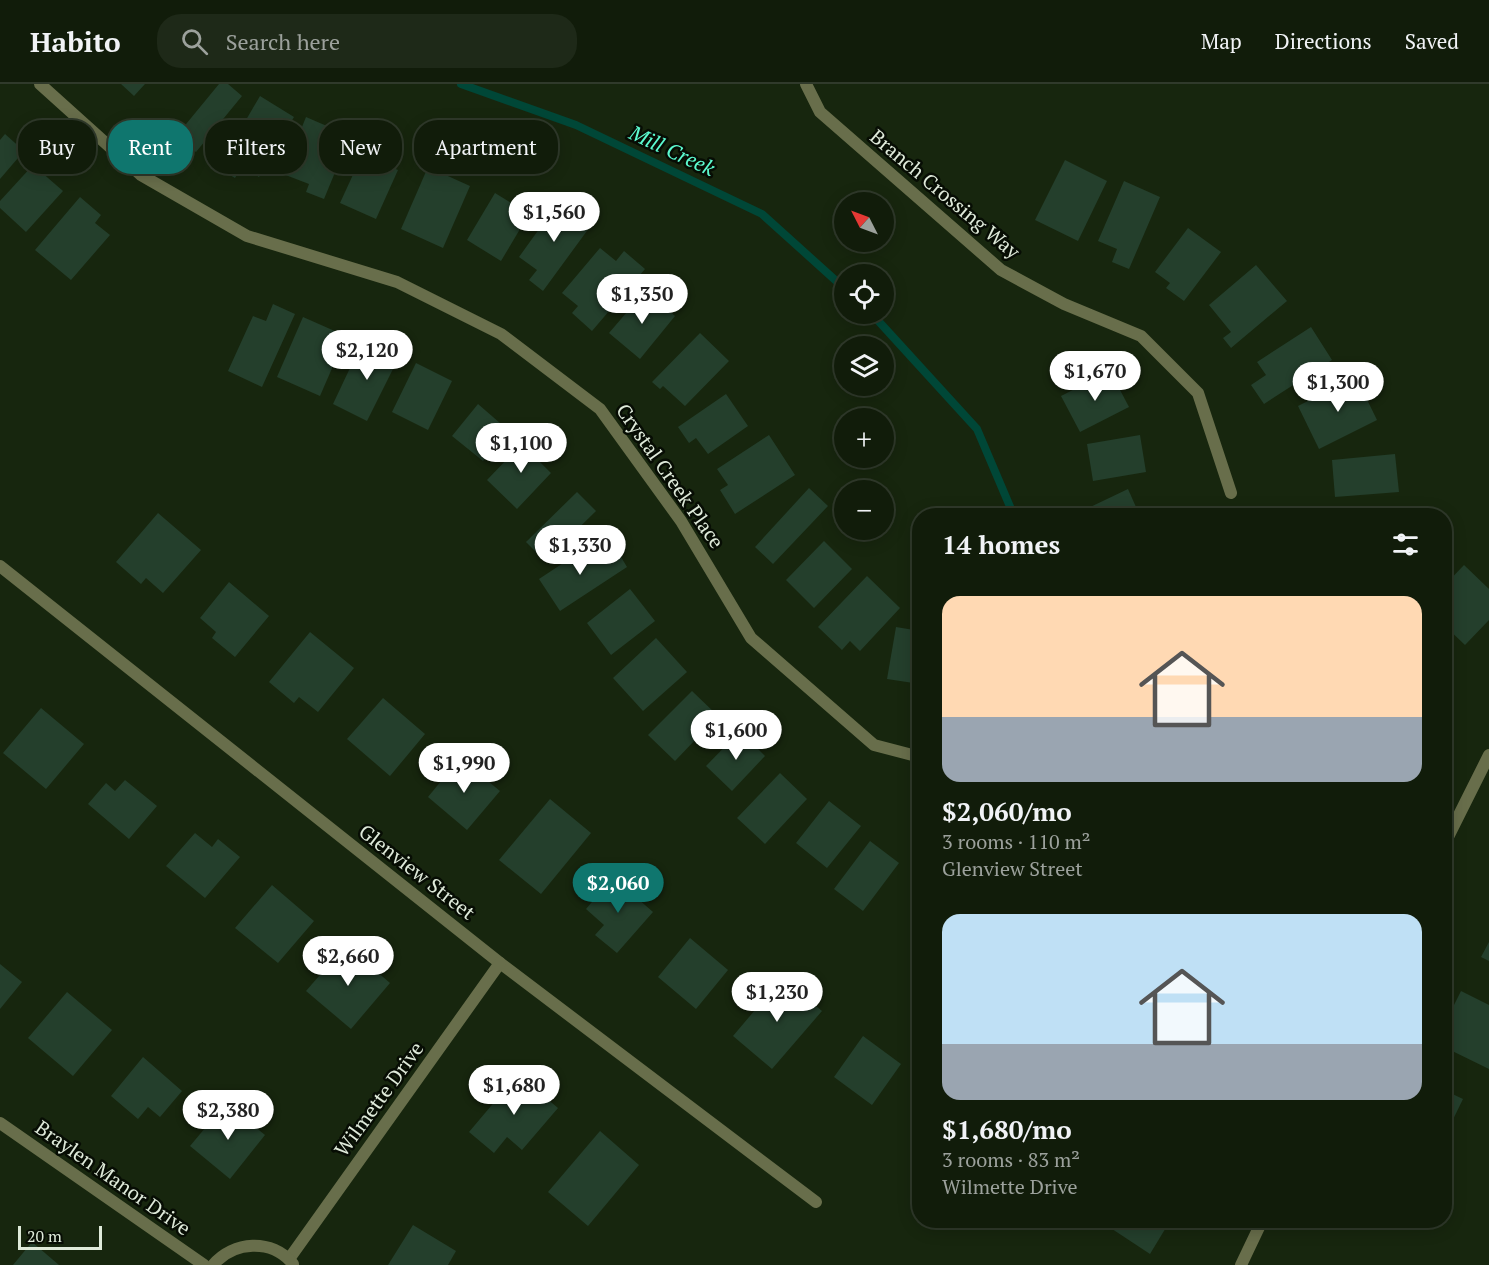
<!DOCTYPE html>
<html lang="en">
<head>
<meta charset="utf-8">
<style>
	:root { --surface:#111c0a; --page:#1e2918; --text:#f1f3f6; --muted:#9ca19c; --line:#303a2b; --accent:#0f766e }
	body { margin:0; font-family:"PT Serif",serif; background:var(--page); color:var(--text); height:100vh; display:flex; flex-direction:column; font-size:22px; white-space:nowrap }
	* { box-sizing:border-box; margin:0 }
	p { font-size:20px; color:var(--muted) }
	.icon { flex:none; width:33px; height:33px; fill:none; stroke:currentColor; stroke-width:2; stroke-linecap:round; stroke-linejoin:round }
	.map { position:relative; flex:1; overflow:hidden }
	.sheet { position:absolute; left:912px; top:424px; width:540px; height:720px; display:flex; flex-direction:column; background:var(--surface); border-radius:24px; box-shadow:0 3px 15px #0003,0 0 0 2px var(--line) }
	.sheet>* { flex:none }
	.guide { position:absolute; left:18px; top:36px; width:570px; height:54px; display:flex; gap:12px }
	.needle { width:39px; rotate:312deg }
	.controls { position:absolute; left:834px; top:108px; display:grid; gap:12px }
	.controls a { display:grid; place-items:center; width:60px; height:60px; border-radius:50%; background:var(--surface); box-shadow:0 3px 15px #0003,0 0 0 2px var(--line); font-size:30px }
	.scale { position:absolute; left:18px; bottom:15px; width:84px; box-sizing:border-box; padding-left:6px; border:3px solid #dfeada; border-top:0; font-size:16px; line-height:21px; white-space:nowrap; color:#dfeada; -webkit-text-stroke:4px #070d04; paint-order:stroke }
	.price { position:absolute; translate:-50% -51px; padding:0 14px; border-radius:21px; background:#fff; color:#222; font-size:20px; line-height:39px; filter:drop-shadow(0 2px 3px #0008) }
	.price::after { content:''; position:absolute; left:50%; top:36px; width:18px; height:14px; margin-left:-9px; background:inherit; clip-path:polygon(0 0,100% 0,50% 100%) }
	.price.selected { background:var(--accent); color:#fff }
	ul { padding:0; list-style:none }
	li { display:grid; align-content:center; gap:12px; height:318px; padding:0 30px }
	li span { display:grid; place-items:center; height:186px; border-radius:18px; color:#555 }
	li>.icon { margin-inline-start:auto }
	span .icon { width:108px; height:108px; fill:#fffc; stroke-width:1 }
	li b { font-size:26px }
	h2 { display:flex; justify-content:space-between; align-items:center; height:72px; padding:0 30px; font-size:26px }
	.tag { padding:0 21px; border-radius:24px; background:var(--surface); box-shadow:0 3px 15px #0003,0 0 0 2px var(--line); font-size:21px; line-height:54px }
	.tag.selected { background:var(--accent); color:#fff }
	header { display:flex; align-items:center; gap:36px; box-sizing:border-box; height:84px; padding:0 30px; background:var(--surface); border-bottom:2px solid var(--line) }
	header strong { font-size:28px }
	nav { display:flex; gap:33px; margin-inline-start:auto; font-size:21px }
	.search { width:420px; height:54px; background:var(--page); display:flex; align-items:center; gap:15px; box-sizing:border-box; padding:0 21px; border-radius:24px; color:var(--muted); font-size:22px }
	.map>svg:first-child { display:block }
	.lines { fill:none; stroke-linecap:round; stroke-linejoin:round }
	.stream { stroke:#004737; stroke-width:8 }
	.building { fill:#243f2c }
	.minor { stroke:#686e4b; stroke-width:12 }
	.labels { text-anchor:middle; stroke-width:5; stroke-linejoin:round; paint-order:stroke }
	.street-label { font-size:20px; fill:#dfeada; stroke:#070d04 }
	.water-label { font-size:21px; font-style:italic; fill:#5cfbd0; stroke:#070d04 }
</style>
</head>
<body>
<header>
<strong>Habito</strong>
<div class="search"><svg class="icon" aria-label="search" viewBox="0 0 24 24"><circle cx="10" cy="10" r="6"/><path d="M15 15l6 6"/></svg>Search here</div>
<nav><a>Map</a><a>Directions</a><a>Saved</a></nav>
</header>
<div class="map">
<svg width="1489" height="1181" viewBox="0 0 1489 1181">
	<rect width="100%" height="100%" fill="#17260e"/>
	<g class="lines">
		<g class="stream">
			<polyline points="461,0 576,41 762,130 844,204"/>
			<polyline points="872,230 977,345 1014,432"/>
		</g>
	</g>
	<g class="building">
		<polygon points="121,0 145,0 134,12"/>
		<polygon points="219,0 228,0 242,12 196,68 187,61 192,54 182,45"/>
		<polygon points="260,12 294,33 259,93 242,82 235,94 218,84"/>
		<polygon points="306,33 350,52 324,115 306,108 309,100 283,90"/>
		<polygon points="5,50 24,67 0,95 0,56"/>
		<polygon points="362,71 398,86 376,135 340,119"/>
		<polygon points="1065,76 1107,97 1078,157 1035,136"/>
		<polygon points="33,81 63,107 26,148 0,124 0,117"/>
		<polygon points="428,83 470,102 443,164 401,145"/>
		<polygon points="1124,97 1160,113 1129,185 1112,178 1117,165 1098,157"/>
		<polygon points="495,109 529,130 501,177 467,156"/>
		<polygon points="80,113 101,131 95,139 110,151 71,196 35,166"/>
		<polygon points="560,116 592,140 543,207 529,196 537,186 519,173"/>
		<polygon points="1188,144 1221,168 1184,217 1166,204 1170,199 1155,188"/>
		<polygon points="600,164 616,177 624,167 645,185 592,247 572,229 578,222 562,209"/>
		<polygon points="1256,181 1287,217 1231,264 1223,254 1231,248 1209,221"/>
		<polygon points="645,207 675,232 640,275 609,249"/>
		<polygon points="273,220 295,230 262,303 228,287 253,232 266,237"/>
		<polygon points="303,233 346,252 320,312 277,293"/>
		<polygon points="1311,243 1332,276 1264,320 1251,301 1266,291 1257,278"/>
		<polygon points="700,249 729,277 685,322 663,302 660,305 652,298"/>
		<polygon points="381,257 402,267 367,337 333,320 358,267 373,274"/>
		<polygon points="416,279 452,297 428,346 392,328"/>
		<polygon points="1110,287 1129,323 1080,348 1061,312"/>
		<polygon points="1356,293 1377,336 1319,365 1298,322"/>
		<polygon points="726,310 748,342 708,370 696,354 689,359 678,343"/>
		<polygon points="478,320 508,346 483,377 452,352"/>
		<polygon points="769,351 795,391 735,430 720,406 728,401 717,385"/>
		<polygon points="1140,351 1146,388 1093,397 1087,360"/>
		<polygon points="528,353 546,370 539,377 551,389 517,425 487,396"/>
		<polygon points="1395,370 1399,408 1335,413 1332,376"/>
		<polygon points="809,404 828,422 773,480 755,463"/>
		<polygon points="1128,405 1140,432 1086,432 1084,426"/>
		<polygon points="577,408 596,427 545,477 526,458"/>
		<polygon points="158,429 201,466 163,509 146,494 141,500 116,478"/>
		<polygon points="824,457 852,485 814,524 786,496"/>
		<polygon points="592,460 604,477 618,468 627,483 560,527 539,495"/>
		<polygon points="1464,481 1489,505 1489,536 1465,561 1444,541 1444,502"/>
		<polygon points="867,492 900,524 860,567 850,557 842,566 818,543"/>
		<polygon points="229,498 269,532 235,573 212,554 216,548 200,534"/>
		<polygon points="630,505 655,537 611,571 587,539"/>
		<polygon points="896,543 920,547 920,600 887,595"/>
		<polygon points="310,548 354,584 318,628 299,613 294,619 269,598"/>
		<polygon points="656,554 687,588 643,627 613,594"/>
		<polygon points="692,607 718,632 675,677 648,651"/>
		<polygon points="383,614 425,650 390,692 347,655"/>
		<polygon points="41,624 84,660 46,705 3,669"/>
		<polygon points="740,647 765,672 732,707 706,682"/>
		<polygon points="460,674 500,707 467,746 428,713"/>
		<polygon points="780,689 807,715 765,760 737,734"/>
		<polygon points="125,696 157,722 129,755 88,720 106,699 115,707"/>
		<polygon points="550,715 591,749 541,810 499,776"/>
		<polygon points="829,717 861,742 827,784 796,759"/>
		<polygon points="195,749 212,763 218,755 240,773 205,814 166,782"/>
		<polygon points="870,757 899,779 863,827 834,805"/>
		<polygon points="613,793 653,828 617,869 595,851 604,841 586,825"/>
		<polygon points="272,801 314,837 278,879 235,844"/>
		<polygon points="690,854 728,886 696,925 658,893"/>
		<polygon points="1489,858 1489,877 1481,873"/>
		<polygon points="346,861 390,899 351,945 306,907"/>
		<polygon points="0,880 22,898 0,925"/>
		<polygon points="782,894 822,927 772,985 733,952"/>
		<polygon points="1461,907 1489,921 1489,985 1444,963 1444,941"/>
		<polygon points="67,908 112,946 73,992 28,954"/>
		<polygon points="863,952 901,980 872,1021 834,993"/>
		<polygon points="143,973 182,1007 160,1033 148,1023 138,1035 111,1012"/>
		<polygon points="518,990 558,1024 522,1066 507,1053 494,1069 469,1048"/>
		<polygon points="1444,1006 1463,1015 1444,1054"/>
		<polygon points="226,1019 265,1051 230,1095 190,1062"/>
		<polygon points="600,1047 639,1081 588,1142 548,1108"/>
		<polygon points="1100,1137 1170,1137 1150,1170"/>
		<polygon points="413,1141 456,1167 448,1181 388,1181"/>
		<polygon points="32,1158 59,1181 13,1181"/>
	</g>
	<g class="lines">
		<g class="minor">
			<polyline points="40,0 141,91 247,152 397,198 501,250 600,325 681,437 751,554 874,661 920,673"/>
			<polyline points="806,0 820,28 1001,186 1064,220 1141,252 1198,309 1231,409"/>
			<polyline points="0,482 500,879 816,1118"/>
			<polyline points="1444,761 1489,671"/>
			<polyline points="0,1039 204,1181"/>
			<polyline points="289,1175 500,879"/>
			<path d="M213 1181C233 1157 272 1154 293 1180"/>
			<polyline points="1241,1181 1262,1137"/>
		</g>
	</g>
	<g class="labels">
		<g class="street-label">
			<text transform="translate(945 110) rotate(40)" y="7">Branch Crossing Way</text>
			<text transform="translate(670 392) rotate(55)" y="7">Crystal Creek Place</text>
			<text transform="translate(417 788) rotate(38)" y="7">Glenview Street</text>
			<text transform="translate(379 1015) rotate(-54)" y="7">Wilmette Drive</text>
			<text transform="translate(113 1094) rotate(35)" y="7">Braylen Manor Drive</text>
		</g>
		<g class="water-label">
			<text transform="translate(672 67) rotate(25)" y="7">Mill Creek</text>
		</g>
	</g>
</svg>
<div class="controls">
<a><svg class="needle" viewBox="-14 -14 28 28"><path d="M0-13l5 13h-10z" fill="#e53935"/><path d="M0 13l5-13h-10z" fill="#9ca19c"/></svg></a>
<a><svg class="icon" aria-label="locate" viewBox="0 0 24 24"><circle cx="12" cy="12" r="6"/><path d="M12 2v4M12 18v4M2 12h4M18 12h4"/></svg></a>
<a><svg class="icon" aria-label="layers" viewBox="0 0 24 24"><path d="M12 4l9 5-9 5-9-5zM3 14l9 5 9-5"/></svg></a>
<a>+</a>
<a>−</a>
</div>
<div class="scale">20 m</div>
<b class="price" style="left:554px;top:159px">$1,560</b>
<b class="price" style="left:642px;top:241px">$1,350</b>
<b class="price" style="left:367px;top:297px">$2,120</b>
<b class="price" style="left:1095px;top:318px">$1,670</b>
<b class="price" style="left:1338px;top:329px">$1,300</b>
<b class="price" style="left:521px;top:390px">$1,100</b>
<b class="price" style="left:580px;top:492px">$1,330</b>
<b class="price" style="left:736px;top:677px">$1,600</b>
<b class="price" style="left:464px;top:710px">$1,990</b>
<b class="price selected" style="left:618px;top:830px">$2,060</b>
<b class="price" style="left:348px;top:903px">$2,660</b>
<b class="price" style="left:777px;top:939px">$1,230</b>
<b class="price" style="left:514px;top:1032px">$1,680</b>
<b class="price" style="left:228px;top:1057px">$2,380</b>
<div class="guide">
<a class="tag">Buy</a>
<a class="tag selected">Rent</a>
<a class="tag">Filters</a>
<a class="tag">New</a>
<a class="tag">Apartment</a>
</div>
<section class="sheet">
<h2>14 homes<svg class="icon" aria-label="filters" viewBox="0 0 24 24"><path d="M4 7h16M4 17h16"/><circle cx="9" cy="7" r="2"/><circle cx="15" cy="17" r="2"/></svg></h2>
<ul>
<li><span style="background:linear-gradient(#ffd9b3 65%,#9aa5b1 0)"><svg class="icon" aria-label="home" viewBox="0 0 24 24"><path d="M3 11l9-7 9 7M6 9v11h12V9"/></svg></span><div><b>$2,060/mo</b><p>3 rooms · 110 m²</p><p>Glenview Street</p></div></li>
<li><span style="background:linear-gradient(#bfe0f5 70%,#9aa5b1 0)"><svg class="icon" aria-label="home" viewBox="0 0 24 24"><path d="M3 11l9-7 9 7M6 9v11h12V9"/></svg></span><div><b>$1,680/mo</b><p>3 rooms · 83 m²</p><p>Wilmette Drive</p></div></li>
</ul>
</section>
</div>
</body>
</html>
